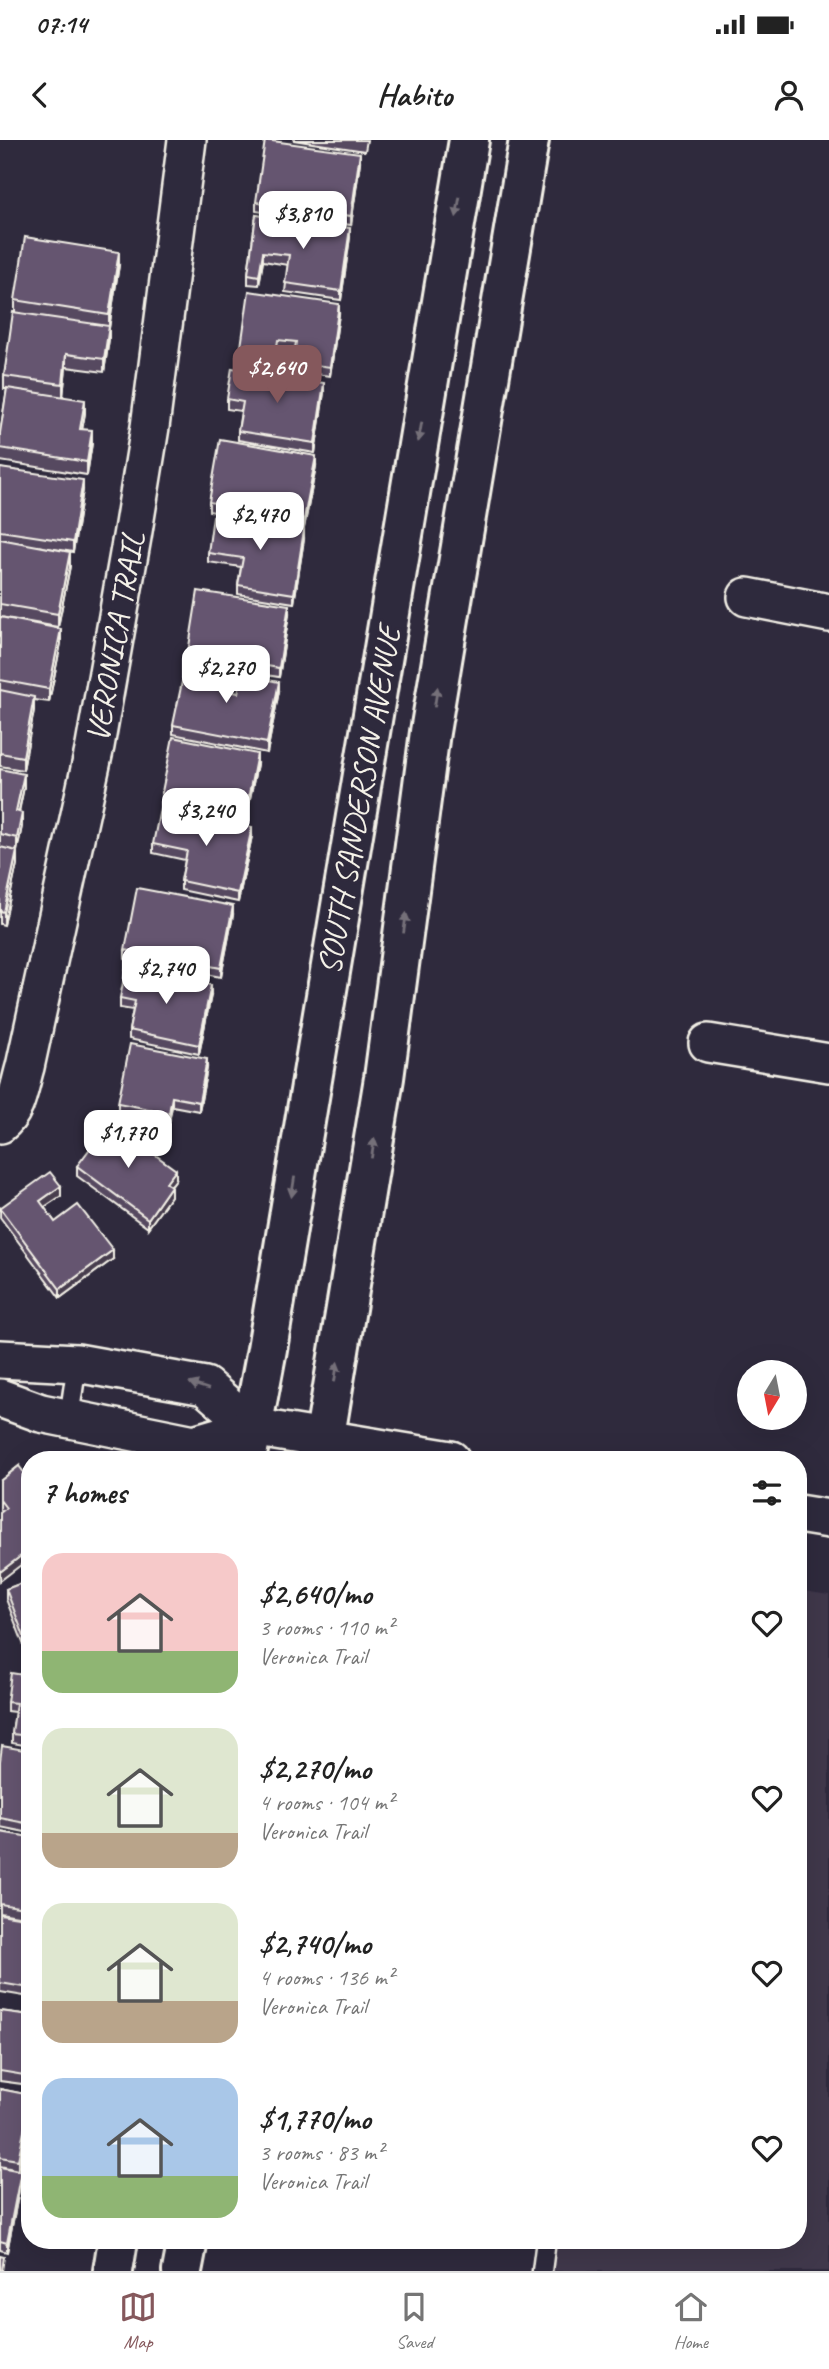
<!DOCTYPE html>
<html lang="en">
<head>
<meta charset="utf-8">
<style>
	:root { --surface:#fff; --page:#f2f2f2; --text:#222; --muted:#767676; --line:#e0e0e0; --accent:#85585c }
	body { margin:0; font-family:Caveat,sans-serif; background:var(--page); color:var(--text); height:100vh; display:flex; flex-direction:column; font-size:26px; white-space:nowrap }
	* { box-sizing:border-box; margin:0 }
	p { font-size:23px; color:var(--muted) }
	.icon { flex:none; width:38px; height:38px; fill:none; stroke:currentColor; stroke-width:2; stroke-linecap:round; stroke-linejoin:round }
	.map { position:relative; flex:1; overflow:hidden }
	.sheet { position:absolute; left:21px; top:1311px; width:786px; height:798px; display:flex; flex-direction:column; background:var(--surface); border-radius:28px; box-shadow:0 7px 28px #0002 }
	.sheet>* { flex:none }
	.needle { width:46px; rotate:190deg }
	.buttons { position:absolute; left:737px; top:1220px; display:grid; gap:14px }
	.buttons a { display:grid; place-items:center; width:70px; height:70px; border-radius:50%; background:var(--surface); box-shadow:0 7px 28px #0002; font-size:35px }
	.price { position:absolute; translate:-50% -60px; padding:0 16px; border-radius:14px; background:#fff; color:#222; font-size:23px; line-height:46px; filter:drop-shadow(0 2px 4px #0008) }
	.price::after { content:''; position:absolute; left:50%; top:42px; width:21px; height:16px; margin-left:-10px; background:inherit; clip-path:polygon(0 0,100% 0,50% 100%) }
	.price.active { background:var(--accent); color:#fff }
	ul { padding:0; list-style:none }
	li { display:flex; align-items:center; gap:21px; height:175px; padding:0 21px }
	li span { display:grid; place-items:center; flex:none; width:196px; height:140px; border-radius:21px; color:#555 }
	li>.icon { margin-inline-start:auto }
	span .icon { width:84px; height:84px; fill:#fffc; stroke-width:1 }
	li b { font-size:30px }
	h2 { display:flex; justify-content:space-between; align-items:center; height:84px; padding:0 21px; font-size:30px }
	.status { display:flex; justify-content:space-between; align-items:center; height:49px; padding:0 35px; background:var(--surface); direction:ltr }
	.status svg { height:19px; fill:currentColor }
	header { display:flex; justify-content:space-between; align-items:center; height:91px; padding:0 21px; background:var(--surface); font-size:32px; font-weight:800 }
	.dock { display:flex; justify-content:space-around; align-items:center; height:98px; border-top:2px solid var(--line); background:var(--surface); font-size:19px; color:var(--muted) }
	.dock a { display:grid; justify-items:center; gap:4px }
	.dock .active { color:var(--accent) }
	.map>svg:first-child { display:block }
	.built { fill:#3f374c }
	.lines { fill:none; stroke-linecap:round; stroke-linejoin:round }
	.service-casing { stroke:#f4f1e8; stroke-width:23 }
	.minor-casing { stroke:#f4f1e8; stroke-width:42 }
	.primary-casing { stroke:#f4f1e8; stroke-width:44 }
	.service { stroke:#2f2a3d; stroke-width:18 }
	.minor { stroke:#2f2a3d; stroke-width:37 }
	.primary { stroke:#2f2a3d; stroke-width:38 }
	.wall { fill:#574960; stroke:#f4f1e8; stroke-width:2 }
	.shaded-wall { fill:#473c4e; stroke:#f4f1e8; stroke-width:2 }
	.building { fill:#655570; stroke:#f4f1e8; stroke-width:2 }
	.oneway { fill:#747079 }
	.labels { text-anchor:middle; stroke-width:6; stroke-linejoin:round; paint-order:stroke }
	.street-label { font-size:33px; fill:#f4f1e8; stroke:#2f2a3d }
</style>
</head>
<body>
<div class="status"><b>07:14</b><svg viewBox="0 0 49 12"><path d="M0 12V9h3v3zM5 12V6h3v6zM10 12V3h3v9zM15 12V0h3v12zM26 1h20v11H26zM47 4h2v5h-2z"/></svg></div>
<header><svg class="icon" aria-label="back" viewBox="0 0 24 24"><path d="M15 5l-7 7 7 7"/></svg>Habito<svg class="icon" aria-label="person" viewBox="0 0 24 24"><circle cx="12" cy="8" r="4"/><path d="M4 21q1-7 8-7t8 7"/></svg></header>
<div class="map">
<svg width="829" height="2131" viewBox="0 0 829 2131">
	<rect width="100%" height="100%" fill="#2f2a3d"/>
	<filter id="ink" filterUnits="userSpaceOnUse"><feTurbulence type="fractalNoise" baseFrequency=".0143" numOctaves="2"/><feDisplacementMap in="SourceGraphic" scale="14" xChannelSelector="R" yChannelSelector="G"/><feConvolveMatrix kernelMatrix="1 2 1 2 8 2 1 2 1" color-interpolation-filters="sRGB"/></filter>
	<g filter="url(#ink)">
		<polygon class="built" points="798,1450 829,1455 829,2131 530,2131 535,2100 798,2100"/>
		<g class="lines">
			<defs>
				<g id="service">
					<polyline points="69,1278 77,1223"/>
					<polyline points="542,2131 546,2100"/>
				</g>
				<g id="minor">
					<polyline points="747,457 829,473"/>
					<polyline points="708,903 829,923"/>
					<path d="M0 984C17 971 19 947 25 927L95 606 132 397 150 287 187 0"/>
					<polyline points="0,1219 77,1223 205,1246 252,1287"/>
					<polyline points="0,1258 41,1273 194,1304 252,1287 451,1320"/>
					<polyline points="798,1374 829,1379"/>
				</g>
				<g id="primary">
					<polyline points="246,1320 267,1209 469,0"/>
					<polyline points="321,1320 384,938 430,592 529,0"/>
					<polyline points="113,2131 118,2100"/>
					<polyline points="182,2131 188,2100"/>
				</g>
			</defs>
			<use href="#service" class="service-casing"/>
			<use href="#minor" class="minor-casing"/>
			<use href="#primary" class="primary-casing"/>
			<use href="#service" class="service"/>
			<use href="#minor" class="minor"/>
			<use href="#primary" class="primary"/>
		</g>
		<g class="wall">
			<polygon points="293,0 367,0 365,11"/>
			<polygon points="360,22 351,85 256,71 256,62"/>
			<polygon points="256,75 350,97 341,160 285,152 288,125 263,121 259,145 248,144 248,134"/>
			<polygon points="119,125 109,188 109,199 104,232 66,227 63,257 85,273 82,289 92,303 87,335 0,321 0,293 7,249 4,249 4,236 15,172 15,160"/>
			<polygon points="339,174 330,236 293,231 295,212 278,209 275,229 240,224 240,214"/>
			<polygon points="324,252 315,313 238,300 238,291 241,271 227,269 227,259"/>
			<polygon points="316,326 304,388 209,371 209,362"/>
			<polygon points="0,328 83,350 73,412 36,406 70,426 58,487 0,477"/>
			<polygon points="304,399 294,463 238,454 238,445 241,427 208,422 208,413"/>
			<polygon points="289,474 279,537 188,523 188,513"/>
			<polygon points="0,477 61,503 49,562 34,560 34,570 23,630 0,626"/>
			<polygon points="223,540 221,550 238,553 279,551 267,613 173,594 173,585"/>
			<polygon points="257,624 245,683 161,666 161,657"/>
			<polygon points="0,629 24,647 19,672 22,686 17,711 17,724 4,785 0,784"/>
			<polygon points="252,696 238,762 181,750 181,741 185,720 153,713 153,704"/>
			<polygon points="233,775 221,837 125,819 125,810"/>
			<polygon points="211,855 199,914 129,899 129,890 133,870 120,868 120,858"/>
			<polygon points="207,928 199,971 172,966 169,982 118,972 118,963"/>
			<polygon points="77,1026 176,1039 171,1046 171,1056 148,1088 77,1036"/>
			<polygon points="61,1056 44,1067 55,1082 113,1119 60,1158 0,1077 0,1068"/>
			<polygon points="19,1326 0,1441 2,1371 0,1369 0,1341"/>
			<polygon points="30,1440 30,1521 6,1459 6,1449"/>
			<polygon points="30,1536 30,1606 12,1603 12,1594 15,1572 7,1571 7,1562"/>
			<polygon points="30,1611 30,1693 0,1687 0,1621"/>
			<polygon points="0,1692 30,1697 30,1778 0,1773"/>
			<polygon points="0,1774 30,1779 30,1857 0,1852"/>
			<polygon points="0,1871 30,1875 30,1945 0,1941"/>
			<polygon points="0,1949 30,1955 30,1972 18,2030 0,2026"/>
			<polygon points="0,2027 21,2040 7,2112 0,2110"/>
		</g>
		<g class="shaded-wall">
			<polygon points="360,13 360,22 351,85 351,76"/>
			<polygon points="350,88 350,97 341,160 341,151"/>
			<polygon points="119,112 119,125 109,188 109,199 104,232 104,219 109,186 109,175"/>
			<polygon points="263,112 263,121 259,145 259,136"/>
			<polygon points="339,164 339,174 330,236 330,227"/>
			<polygon points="66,214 66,227 63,257 63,244"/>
			<polygon points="324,243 324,252 315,313 315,303"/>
			<polygon points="85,260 85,273 80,302 80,289"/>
			<polygon points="92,290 92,303 87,335 87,322"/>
			<polygon points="316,316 316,326 304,388 304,379"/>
			<polygon points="83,340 83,350 73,412 73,402"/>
			<polygon points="304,390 304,399 294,463 294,454"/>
			<polygon points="70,412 70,426 58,487 58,474"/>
			<polygon points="289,465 289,474 279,537 279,528"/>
			<polygon points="61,489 61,503 49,562 49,549"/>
			<polygon points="223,530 223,540 220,558 220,549"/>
			<polygon points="279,542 279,551 267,613 267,603"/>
			<polygon points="34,557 34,570 23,630 23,617"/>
			<polygon points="257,614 257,624 245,683 245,674"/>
			<polygon points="24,634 24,647 16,684 16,671"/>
			<polygon points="22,673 22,686 17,711 17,698"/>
			<polygon points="252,687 252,696 238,762 238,753"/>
			<polygon points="17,711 17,724 4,785 4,772"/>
			<polygon points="233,766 233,775 221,837 221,828"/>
			<polygon points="211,845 211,855 199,914 199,905"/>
			<polygon points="207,919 207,928 199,971 199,962"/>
			<polygon points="172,957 172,966 169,982 169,973"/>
			<polygon points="176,1030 176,1039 166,1052 166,1043"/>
			<polygon points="61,1046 61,1056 40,1070 40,1061"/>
			<polygon points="171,1046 171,1056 148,1088 148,1079"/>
			<polygon points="113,1110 113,1119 60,1158 60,1149"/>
			<polygon points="30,1409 30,1418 0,1441 0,1432"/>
			<polygon points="30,1963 30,1972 18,2030 18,2020"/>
			<polygon points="21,2031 21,2040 7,2112 7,2103"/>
		</g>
		<g class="building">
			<polygon points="265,0 360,13 351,76 256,62"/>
			<polygon points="256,75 350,88 341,151 285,143 289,115 263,112 259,136 248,134"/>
			<polygon points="25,97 119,112 109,175 15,160"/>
			<polygon points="249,151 339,164 330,227 293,222 296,202 278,200 275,219 240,214"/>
			<polygon points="13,172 109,186 104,219 66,214 63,244 4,236"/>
			<polygon points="232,228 324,243 315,303 238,291 243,262 227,259"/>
			<polygon points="7,248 85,260 80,289 92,290 87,322 0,308 0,293"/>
			<polygon points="220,299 316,316 304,379 209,362"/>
			<polygon points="0,328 83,340 73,402 0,391"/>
			<polygon points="213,376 304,390 294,454 238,445 243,418 208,413"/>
			<polygon points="0,399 70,412 58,474 0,464"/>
			<polygon points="198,451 289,465 279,528 188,513"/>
			<polygon points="0,477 61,489 49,549 0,540"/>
			<polygon points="186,523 223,530 220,549 238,553 242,535 279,542 267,603 173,585"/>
			<polygon points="0,550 34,557 23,617 0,613"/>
			<polygon points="173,597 257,614 245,674 161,657"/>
			<polygon points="0,629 24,634 16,671 22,673 17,698 0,694"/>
			<polygon points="160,669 252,687 238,753 181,741 187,711 153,704"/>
			<polygon points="0,707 17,711 4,772 0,771"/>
			<polygon points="137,748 233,766 221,828 125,810"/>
			<polygon points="126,828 211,845 199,905 129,890 135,861 120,858"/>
			<polygon points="130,904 207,919 199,962 172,957 169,973 118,963"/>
			<polygon points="110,982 176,1030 166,1043 171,1046 148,1079 77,1026"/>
			<polygon points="50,1032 61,1046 40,1061 55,1082 78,1065 113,1110 60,1149 0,1068"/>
			<polygon points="19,1326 30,1340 30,1409 0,1432 0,1373 6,1368 0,1360 0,1341"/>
			<polygon points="30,1440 30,1512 6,1449"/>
			<polygon points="11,1533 30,1536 30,1596 12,1594 16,1563 7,1562"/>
			<polygon points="2,1606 30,1611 30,1684 0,1678 0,1621"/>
			<polygon points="0,1692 30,1697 30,1769 0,1764"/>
			<polygon points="0,1774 30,1779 30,1848 0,1843"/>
			<polygon points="0,1871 30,1875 30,1936 0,1931"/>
			<polygon points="0,1949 30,1955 30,1963 18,2020 0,2017"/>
			<polygon points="0,2027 21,2031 7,2103 0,2101"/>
			<polygon points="0,2116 4,2117 2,2131 0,2131"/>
		</g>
		<defs><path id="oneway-solid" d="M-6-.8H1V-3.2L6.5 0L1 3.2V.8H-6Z" transform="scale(1.75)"/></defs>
		<g class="oneway">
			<use href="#oneway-solid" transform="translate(458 67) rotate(100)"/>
			<use href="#oneway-solid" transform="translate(420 292) rotate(100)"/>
			<use href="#oneway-solid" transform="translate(436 557) rotate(-81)"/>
			<use href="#oneway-solid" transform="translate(405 783) rotate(-82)"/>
			<use href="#oneway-solid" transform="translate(373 1008) rotate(-81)"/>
			<use href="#oneway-solid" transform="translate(293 1047) rotate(99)"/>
			<use href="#oneway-solid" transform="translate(336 1232) rotate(-81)"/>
			<use href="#oneway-solid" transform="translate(199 1246) rotate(-162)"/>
		</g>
	</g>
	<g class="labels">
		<g class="street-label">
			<text transform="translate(114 497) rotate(-80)" y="12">VERONICA TRAIL</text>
			<text transform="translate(358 660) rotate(-80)" y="12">SOUTH SANDERSON AVENUE</text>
		</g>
	</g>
</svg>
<div class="buttons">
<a><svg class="needle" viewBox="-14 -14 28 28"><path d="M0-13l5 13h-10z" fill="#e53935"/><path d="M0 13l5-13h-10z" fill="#767676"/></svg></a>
</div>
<b class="price" style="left:303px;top:111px">$3,810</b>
<b class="price active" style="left:277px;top:265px">$2,640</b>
<b class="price" style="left:260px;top:412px">$2,470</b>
<b class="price" style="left:226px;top:565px">$2,270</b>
<b class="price" style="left:206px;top:708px">$3,240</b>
<b class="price" style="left:166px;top:866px">$2,740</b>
<b class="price" style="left:128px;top:1030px">$1,770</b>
<section class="sheet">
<h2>7 homes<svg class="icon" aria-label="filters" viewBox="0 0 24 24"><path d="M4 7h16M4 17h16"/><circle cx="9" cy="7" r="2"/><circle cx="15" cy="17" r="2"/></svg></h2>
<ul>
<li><span style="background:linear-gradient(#f6c9c9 70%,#8fb573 0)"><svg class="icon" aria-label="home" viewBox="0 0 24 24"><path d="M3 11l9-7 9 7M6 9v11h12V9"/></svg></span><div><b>$2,640/mo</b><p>3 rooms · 110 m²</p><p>Veronica Trail</p></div><svg class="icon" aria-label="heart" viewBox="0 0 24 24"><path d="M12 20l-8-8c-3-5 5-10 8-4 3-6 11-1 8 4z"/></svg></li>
<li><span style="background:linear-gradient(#dfe7d0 75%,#b9a48a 0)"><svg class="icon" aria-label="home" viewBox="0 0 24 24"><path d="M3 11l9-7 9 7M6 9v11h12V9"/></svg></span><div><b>$2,270/mo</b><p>4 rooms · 104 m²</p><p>Veronica Trail</p></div><svg class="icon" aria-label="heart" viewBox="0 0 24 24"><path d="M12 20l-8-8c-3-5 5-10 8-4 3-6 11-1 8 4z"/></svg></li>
<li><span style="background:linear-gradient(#dfe7d0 70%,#b9a48a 0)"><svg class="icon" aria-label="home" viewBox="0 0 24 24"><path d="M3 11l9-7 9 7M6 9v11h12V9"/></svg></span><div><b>$2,740/mo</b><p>4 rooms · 136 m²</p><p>Veronica Trail</p></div><svg class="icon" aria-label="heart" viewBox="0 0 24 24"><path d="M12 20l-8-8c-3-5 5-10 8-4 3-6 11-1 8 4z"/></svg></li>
<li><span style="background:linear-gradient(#a9c7e8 70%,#8fb573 0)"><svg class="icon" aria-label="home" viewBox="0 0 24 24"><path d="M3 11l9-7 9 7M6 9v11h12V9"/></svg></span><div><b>$1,770/mo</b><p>3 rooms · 83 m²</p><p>Veronica Trail</p></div><svg class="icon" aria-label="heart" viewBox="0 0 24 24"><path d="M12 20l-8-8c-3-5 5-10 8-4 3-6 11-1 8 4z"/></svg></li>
</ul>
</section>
</div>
<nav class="dock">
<a class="active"><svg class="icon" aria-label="map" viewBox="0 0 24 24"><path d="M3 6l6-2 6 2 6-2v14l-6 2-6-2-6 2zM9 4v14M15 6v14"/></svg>Map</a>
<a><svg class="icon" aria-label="saved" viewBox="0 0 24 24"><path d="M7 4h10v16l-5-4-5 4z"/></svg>Saved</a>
<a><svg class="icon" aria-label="home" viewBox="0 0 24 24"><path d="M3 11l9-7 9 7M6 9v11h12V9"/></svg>Home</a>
</nav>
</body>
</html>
